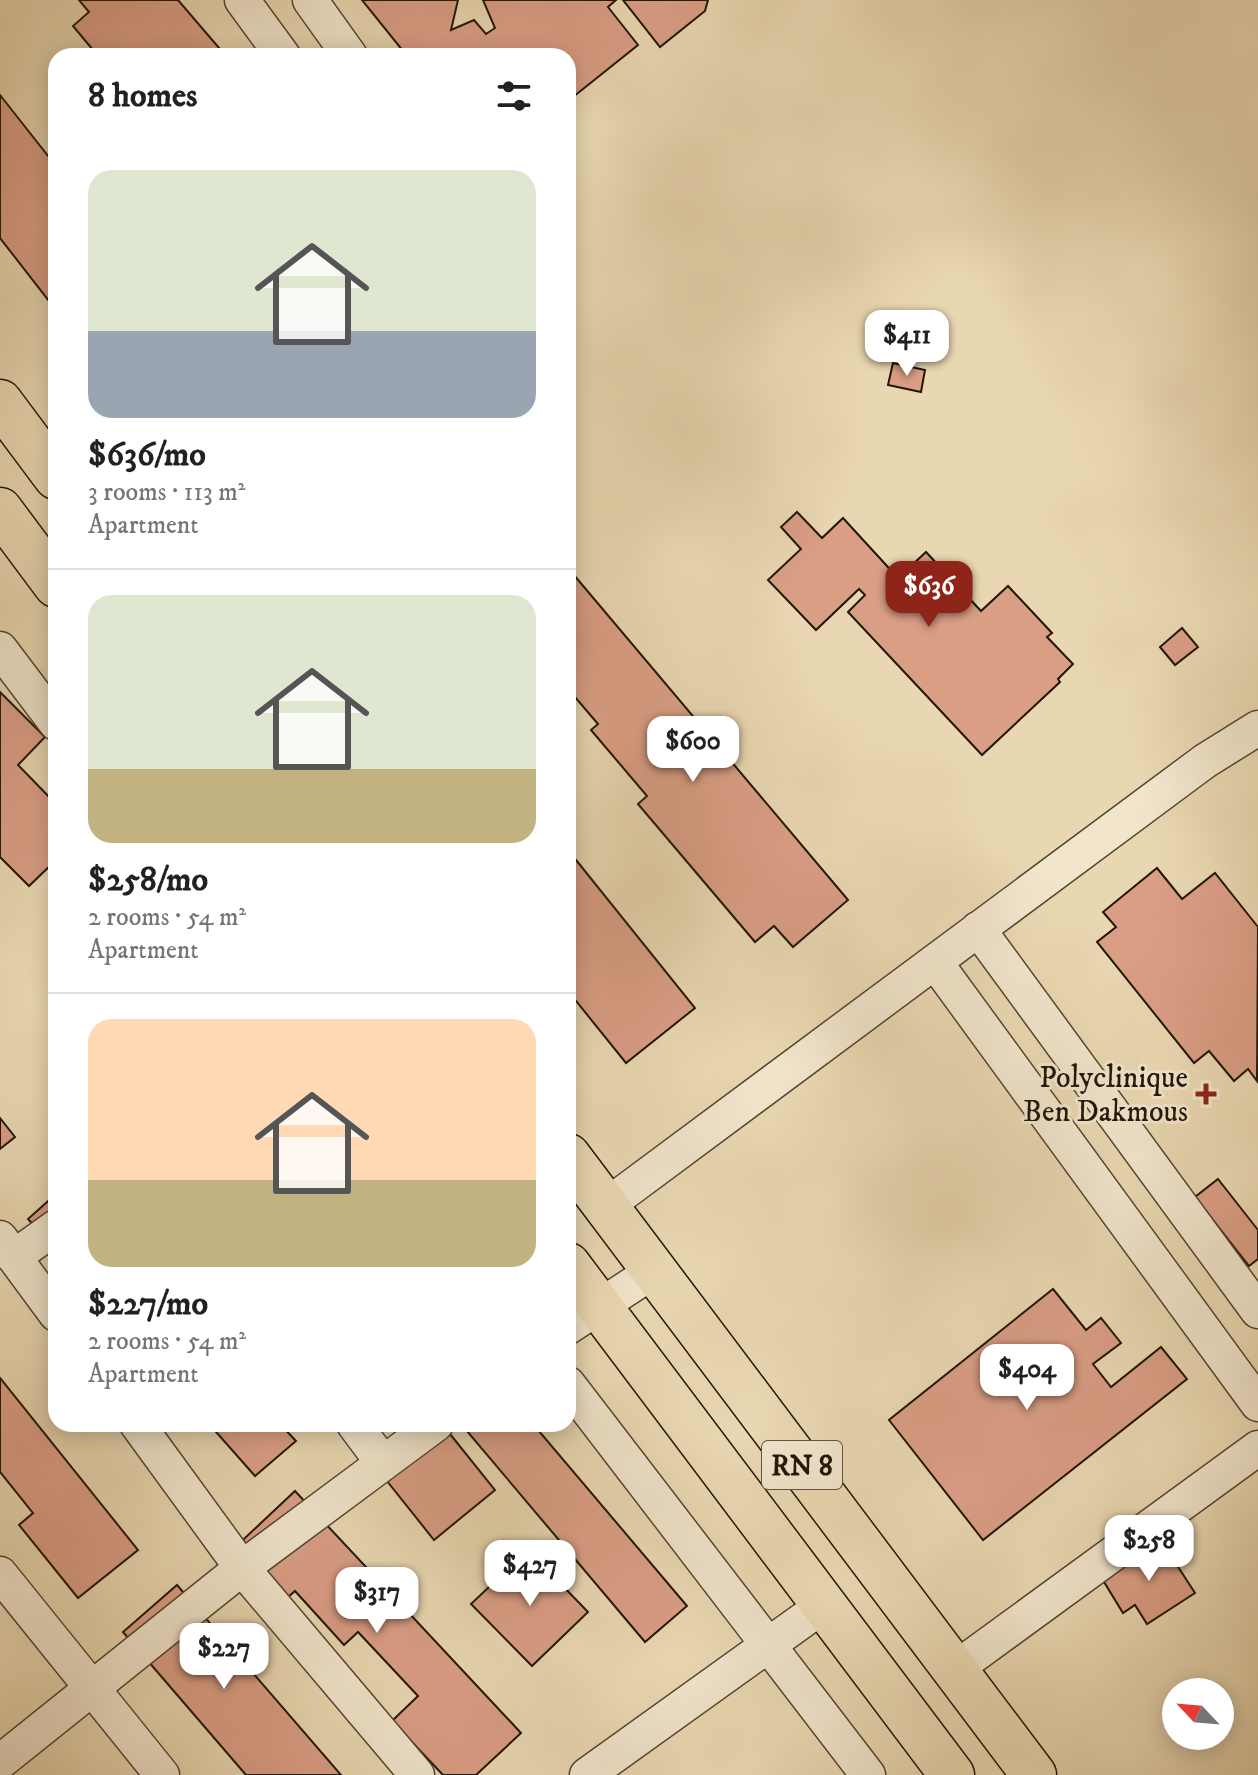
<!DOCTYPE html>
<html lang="en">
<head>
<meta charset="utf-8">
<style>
	:root { --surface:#fff; --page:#f6f6f6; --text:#202124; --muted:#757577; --line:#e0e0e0; --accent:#8f2418 }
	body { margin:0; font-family:"IM FELL DW Pica",serif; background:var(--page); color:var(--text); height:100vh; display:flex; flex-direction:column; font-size:30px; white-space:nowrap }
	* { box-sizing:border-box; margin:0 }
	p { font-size:26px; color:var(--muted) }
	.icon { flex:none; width:44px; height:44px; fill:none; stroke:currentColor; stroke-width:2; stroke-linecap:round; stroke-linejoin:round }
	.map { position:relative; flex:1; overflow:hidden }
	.panel { position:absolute; left:48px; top:48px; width:528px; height:1384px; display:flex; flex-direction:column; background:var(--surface); border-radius:24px; box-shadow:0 4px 20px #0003 }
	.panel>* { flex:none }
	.needle { width:52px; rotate:296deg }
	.fabs { position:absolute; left:1162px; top:1678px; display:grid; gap:16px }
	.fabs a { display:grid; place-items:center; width:72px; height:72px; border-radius:50%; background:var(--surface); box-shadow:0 4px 20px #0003; font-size:40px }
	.price { position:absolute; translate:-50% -68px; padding:0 18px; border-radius:16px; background:#fff; color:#222; font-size:26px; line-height:52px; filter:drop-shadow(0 2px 4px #0008) }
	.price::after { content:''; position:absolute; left:50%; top:48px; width:24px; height:18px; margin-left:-12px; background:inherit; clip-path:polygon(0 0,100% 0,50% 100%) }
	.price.selected { background:var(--accent); color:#fff }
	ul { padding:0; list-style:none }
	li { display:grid; align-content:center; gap:16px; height:424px; padding:0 40px }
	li+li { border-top:2px solid var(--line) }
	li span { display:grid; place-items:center; height:248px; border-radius:24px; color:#555 }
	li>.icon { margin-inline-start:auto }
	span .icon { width:144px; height:144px; fill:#fffc; stroke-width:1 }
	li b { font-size:34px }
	h2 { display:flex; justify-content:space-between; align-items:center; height:96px; padding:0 40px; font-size:34px }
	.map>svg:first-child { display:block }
	.building { fill:#da9e85; stroke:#201609; stroke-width:2 }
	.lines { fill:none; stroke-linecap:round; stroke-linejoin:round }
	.minor-casing { stroke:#524633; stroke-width:37 }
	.trunk-casing { stroke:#201609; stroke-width:47 }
	.minor { stroke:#f1e5cc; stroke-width:34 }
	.trunk { stroke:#e9d7b1; stroke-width:44 }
	.poi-dot { fill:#8f2418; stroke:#f1e5cc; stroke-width:3 }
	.labels { text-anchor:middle; stroke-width:6; stroke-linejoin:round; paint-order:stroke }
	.shield { fill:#f1e5cc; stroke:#5f5444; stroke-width:2 }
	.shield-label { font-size:28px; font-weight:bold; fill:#201609 }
	.poi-label { font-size:30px; fill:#201609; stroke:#f1e5cc; text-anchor:end }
</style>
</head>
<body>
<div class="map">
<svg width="1258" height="1775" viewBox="0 0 1258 1775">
	<rect width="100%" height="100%" fill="#e9d7b1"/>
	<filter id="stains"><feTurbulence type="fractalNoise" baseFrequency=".0025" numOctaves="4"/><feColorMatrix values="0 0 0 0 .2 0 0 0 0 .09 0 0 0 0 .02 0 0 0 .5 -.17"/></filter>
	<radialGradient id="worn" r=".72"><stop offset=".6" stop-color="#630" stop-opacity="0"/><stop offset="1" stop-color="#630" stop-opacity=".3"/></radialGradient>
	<g class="building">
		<polygon points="79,0 178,0 226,56 98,56 73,26 89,12"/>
		<polygon points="362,0 458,0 451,30 474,20 486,34 495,28 483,0 616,0 608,7 638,45 568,101 568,56 407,56"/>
		<polygon points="623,0 708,0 705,11 660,47"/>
		<polygon points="0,95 56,166 56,310 0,238"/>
		<polygon points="893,363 925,370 921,392 888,385"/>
		<polygon points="797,512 822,538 843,518 898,578 926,552 981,611 1008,586 1052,633 1047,637 1073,664 1058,679 1060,682 982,755 848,612 865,595 859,589 816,630 768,580 801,549 781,527"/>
		<polygon points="568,568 848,900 793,947 774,926 755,942 638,804 647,796 591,730 598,724 568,689"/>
		<polygon points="1182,628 1198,647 1175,665 1160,647"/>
		<polygon points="0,692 45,737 18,765 56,804 56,860 29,886 0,857"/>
		<polygon points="568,850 695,1008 626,1063 568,991"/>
		<polygon points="1157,868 1182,899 1215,873 1258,927 1257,1081 1248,1069 1234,1081 1209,1051 1194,1063 1097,942 1116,927 1103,912"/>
		<polygon points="0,1118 15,1137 0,1149"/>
		<polygon points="1218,1179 1258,1230 1258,1259 1249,1266 1195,1197"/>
		<polygon points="56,1194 56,1250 28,1219"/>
		<polygon points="1053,1289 1086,1330 1101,1318 1121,1343 1093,1364 1111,1387 1161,1347 1187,1379 983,1540 889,1420"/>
		<polygon points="0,1378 138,1550 78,1598 19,1525 33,1513 0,1472"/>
		<polygon points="209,1424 280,1424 296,1441 255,1476"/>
		<polygon points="442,1424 495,1490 434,1540 379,1471"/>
		<polygon points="461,1424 533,1424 687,1606 645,1642"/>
		<polygon points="295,1491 521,1733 476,1775 443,1775 392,1721 418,1696 358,1632 344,1645 295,1591 278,1606 229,1553"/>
		<polygon points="1160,1539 1195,1593 1147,1624 1135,1605 1123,1613 1101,1577"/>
		<polygon points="528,1550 588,1612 532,1666 471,1604"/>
		<polygon points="177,1585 341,1775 246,1775 123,1632"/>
	</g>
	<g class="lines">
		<defs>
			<g id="minor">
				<polyline points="242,0 283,56"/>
				<polyline points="310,0 350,56"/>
				<polyline points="0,649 56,723"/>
				<polyline points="978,929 1258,1311"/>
				<polyline points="935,962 1258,1404"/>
				<polyline points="606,1206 1205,761 1258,728"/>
				<polyline points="0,1238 56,1314"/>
				<polyline points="14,1257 56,1227"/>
				<polyline points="568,1327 655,1270"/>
				<polyline points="568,1384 868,1775"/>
				<polyline points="137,1424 242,1568 417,1775"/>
				<polyline points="354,1424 383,1463"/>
				<polyline points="0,1574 162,1775"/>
				<polyline points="955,1669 1258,1448"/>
				<polyline points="0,1762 242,1568 436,1424"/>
				<polyline points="587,1775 824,1605"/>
			</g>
			<g id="trunk">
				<polyline points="0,402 56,477"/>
				<polyline points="0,510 56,585"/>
				<polyline points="568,1156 1034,1775"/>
				<polyline points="568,1265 952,1775"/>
			</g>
		</defs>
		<use href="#minor" class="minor-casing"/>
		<use href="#trunk" class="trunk-casing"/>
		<use href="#minor" class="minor"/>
		<use href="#trunk" class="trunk"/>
	</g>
	<path class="poi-dot" d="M1202 1082h8v8h8v8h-8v8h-8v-8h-8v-8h8z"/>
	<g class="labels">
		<rect class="shield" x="762" y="1441" width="80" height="48" rx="6"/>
		<g class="shield-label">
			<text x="802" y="1475">RN 8</text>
		</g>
		<g class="poi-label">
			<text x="1188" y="1087">Polyclinique<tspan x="1188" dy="34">Ben Dakmous</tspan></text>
		</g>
	</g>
	<rect width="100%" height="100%" filter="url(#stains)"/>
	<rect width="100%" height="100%" fill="url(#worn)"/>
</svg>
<div class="fabs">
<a><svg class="needle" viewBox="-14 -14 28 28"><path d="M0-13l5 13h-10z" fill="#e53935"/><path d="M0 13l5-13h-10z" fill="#757577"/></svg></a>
</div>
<b class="price" style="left:907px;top:378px">$411</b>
<b class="price selected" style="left:929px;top:629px">$636</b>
<b class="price" style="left:693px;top:784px">$600</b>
<b class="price" style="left:1027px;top:1412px">$404</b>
<b class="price" style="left:1149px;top:1583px">$258</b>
<b class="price" style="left:530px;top:1608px">$427</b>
<b class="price" style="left:377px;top:1635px">$317</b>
<b class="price" style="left:224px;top:1691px">$227</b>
<section class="panel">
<h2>8 homes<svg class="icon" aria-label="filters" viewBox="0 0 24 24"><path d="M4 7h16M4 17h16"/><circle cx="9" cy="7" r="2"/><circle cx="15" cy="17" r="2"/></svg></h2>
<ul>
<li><span style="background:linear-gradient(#dfe7d0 65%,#9aa5b1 0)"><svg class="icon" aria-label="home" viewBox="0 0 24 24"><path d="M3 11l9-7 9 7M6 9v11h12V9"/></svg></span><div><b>$636/mo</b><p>3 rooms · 113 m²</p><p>Apartment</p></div></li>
<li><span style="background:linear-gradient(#dfe7d0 70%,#c2b280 0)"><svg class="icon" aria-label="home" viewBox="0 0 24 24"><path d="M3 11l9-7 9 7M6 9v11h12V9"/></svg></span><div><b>$258/mo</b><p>2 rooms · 54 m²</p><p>Apartment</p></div></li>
<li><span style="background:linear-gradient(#ffd9b3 65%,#c2b280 0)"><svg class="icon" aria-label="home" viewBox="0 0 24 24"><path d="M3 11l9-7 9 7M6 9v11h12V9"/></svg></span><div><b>$227/mo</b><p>2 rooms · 54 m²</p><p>Apartment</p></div></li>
</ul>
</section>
</div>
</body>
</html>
